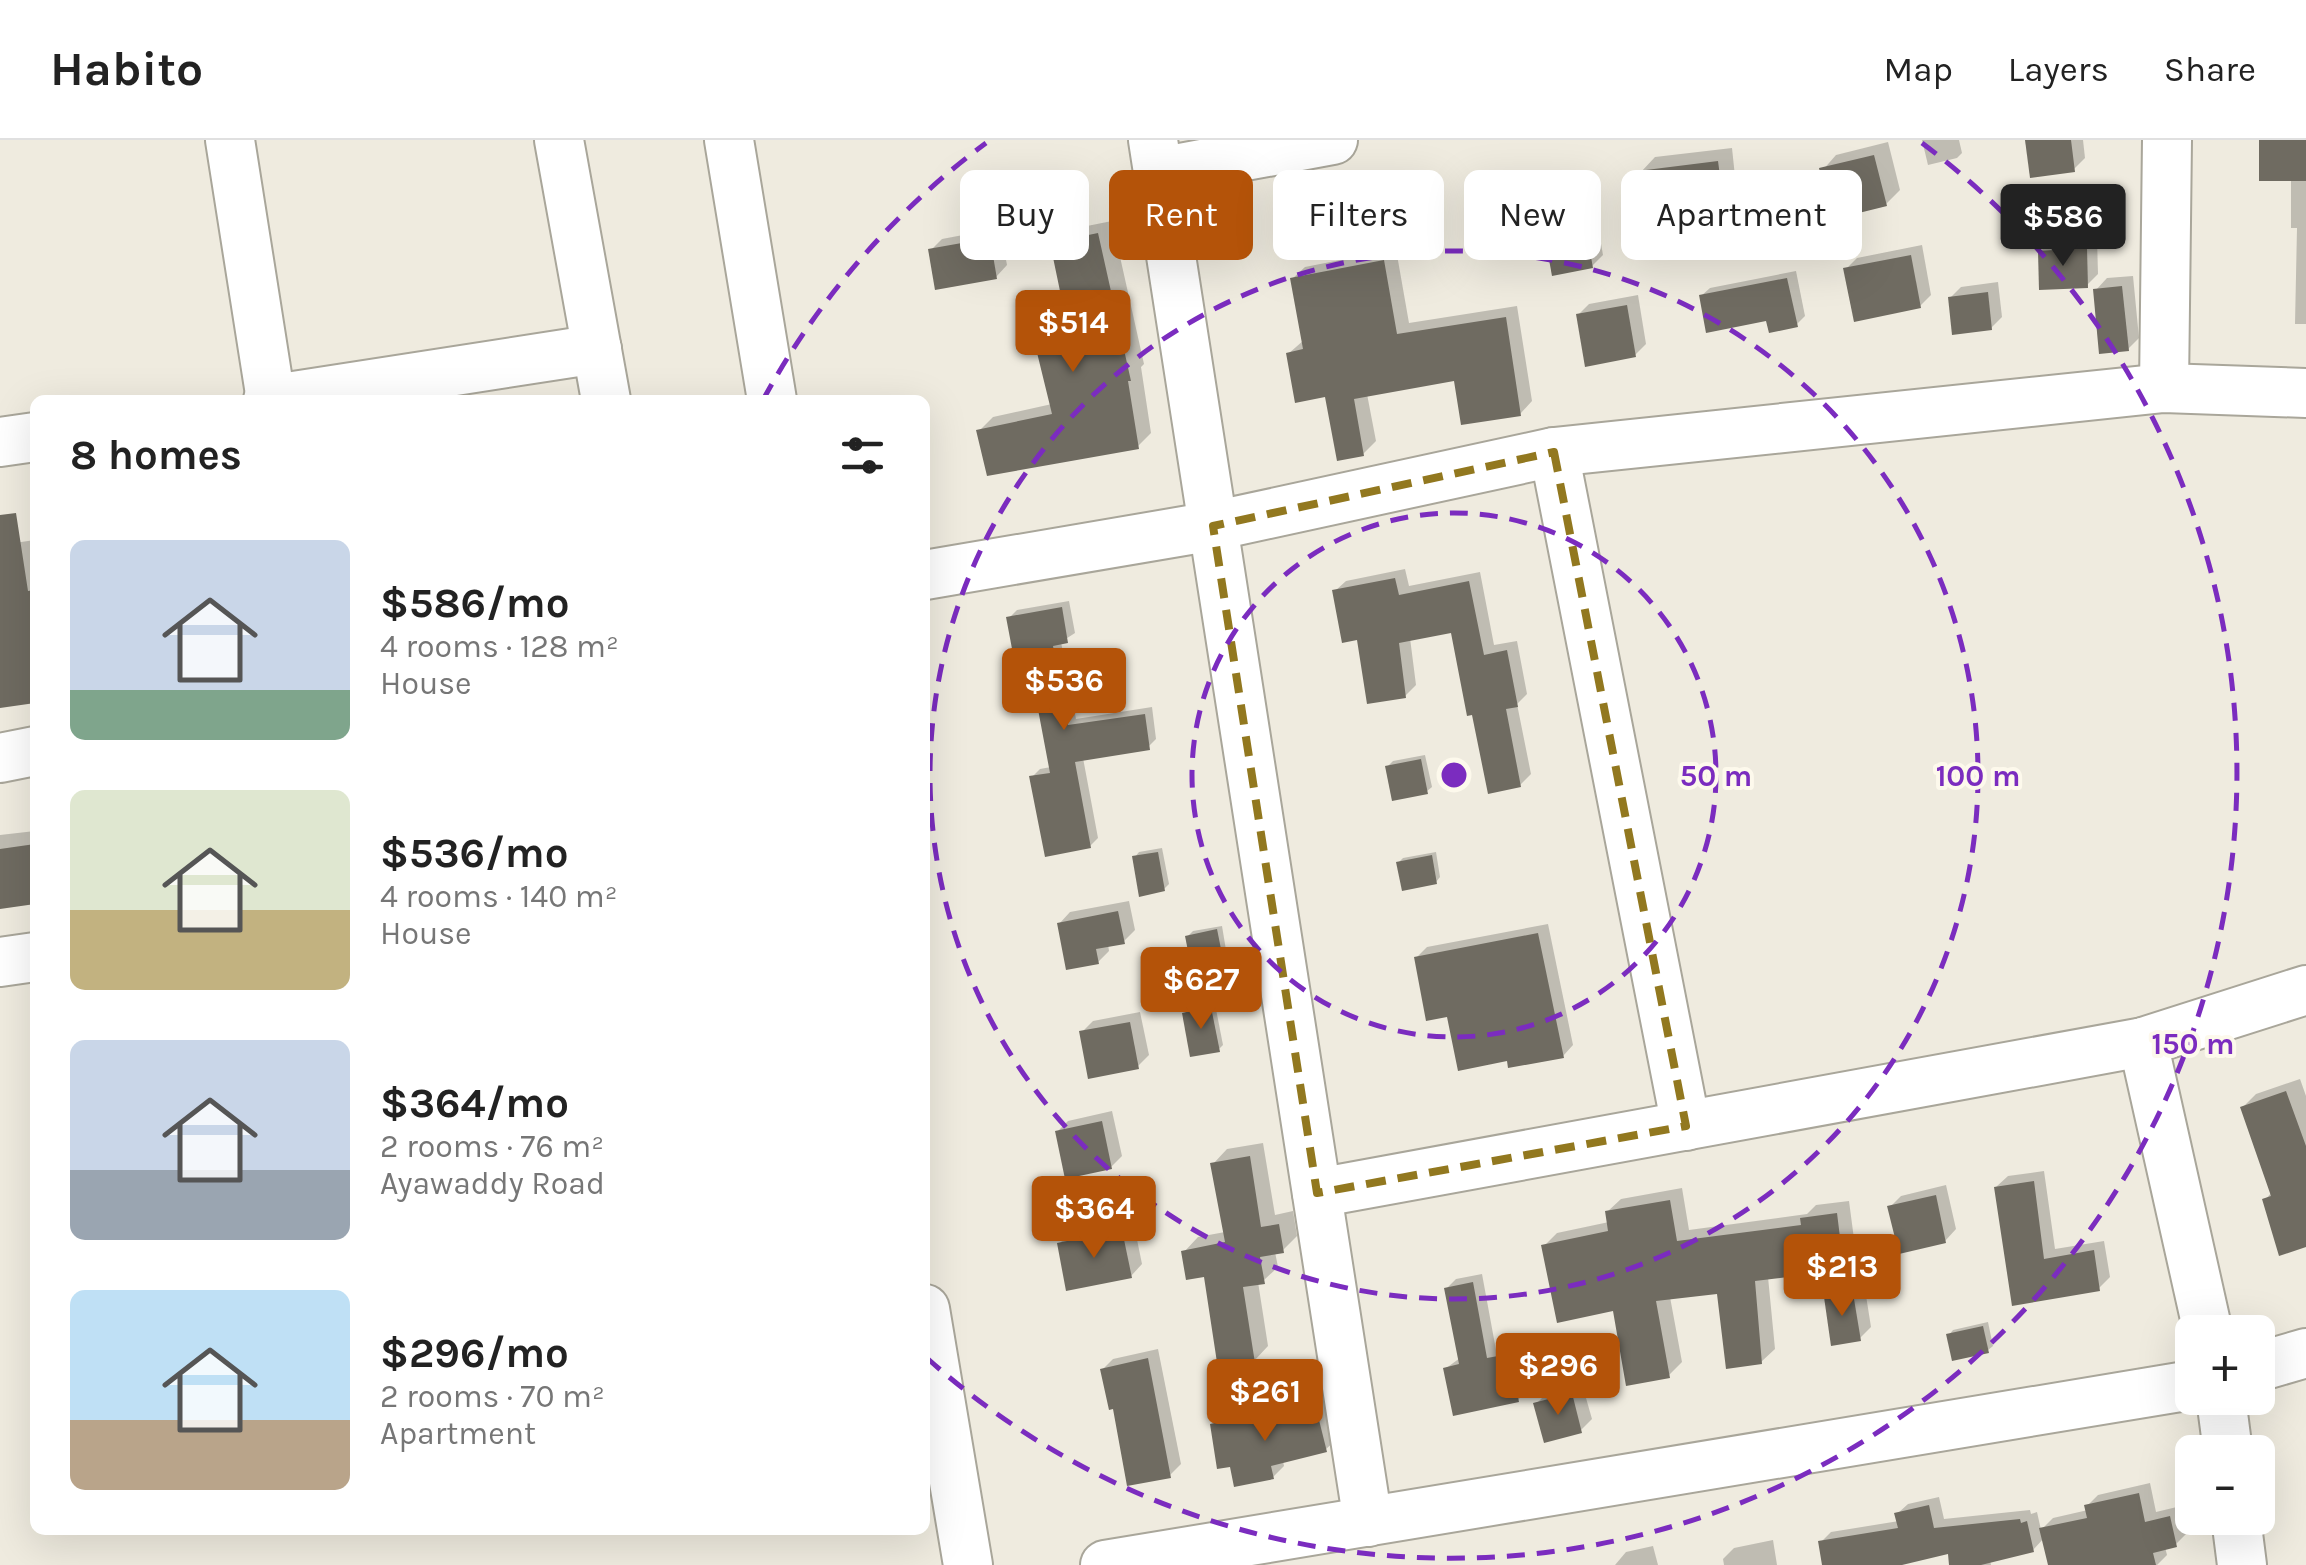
<!DOCTYPE html>
<html lang="en">
<head>
<meta charset="utf-8">
<style>
	:root { --surface:#fff; --page:#f6f6f6; --text:#222; --muted:#767676; --line:#e0e0e0; --accent:#b45309 }
	body { margin:0; font-family:Karla,sans-serif; background:var(--page); color:var(--text); height:100vh; display:flex; flex-direction:column; font-size:38px; white-space:nowrap }
	* { box-sizing:border-box; margin:0 }
	p { font-size:32px; color:var(--muted) }
	.icon { flex:none; width:55px; height:55px; fill:none; stroke:currentColor; stroke-width:2; stroke-linecap:round; stroke-linejoin:round }
	.map { position:relative; flex:1; overflow:hidden }
	.details { position:absolute; left:30px; top:255px; width:900px; height:1140px; display:flex; flex-direction:column; background:var(--surface); border-radius:15px; box-shadow:0 10px 40px #0002 }
	.details>* { flex:none }
	.guide { position:absolute; left:960px; top:30px; width:950px; height:90px; display:flex; gap:20px }
	.controls { position:absolute; left:2175px; top:1175px; display:grid; gap:20px }
	.controls a { display:grid; place-items:center; width:100px; height:100px; border-radius:15px; background:var(--surface); box-shadow:0 10px 40px #0002; font-size:50px }
	.price { position:absolute; translate:-50% -85px; padding:0 22px; border-radius:10px; background:var(--accent); color:#fff; font-size:32px; line-height:65px; filter:drop-shadow(0 2px 5px #0008) }
	.price::after { content:''; position:absolute; left:50%; top:60px; width:30px; height:22px; margin-left:-15px; background:inherit; clip-path:polygon(0 0,100% 0,50% 100%) }
	.price.active { background:#222; color:#fff }
	ul { padding:0; list-style:none }
	li { display:flex; align-items:center; gap:30px; height:250px; padding:0 40px }
	li span { display:grid; place-items:center; flex:none; width:280px; height:200px; border-radius:15px; color:#555 }
	li>.icon { margin-inline-start:auto }
	span .icon { width:120px; height:120px; fill:#fffc; stroke-width:1 }
	li b { font-size:42px }
	h2 { display:flex; justify-content:space-between; align-items:center; height:120px; padding:0 40px; font-size:42px }
	.pill { padding:0 35px; border-radius:15px; background:var(--surface); box-shadow:0 10px 40px #0002; font-size:35px; line-height:90px }
	.pill.active { background:var(--accent); color:#fff }
	header { display:flex; align-items:center; gap:60px; box-sizing:border-box; height:140px; padding:0 50px; background:var(--surface); border-bottom:2px solid var(--line) }
	header strong { font-size:48px }
	nav { display:flex; gap:55px; margin-inline-start:auto; font-size:35px }
	.map>svg:first-child { display:block }
	.shadow { fill:#0003 }
	.building { fill:#6f6b61 }
	.lines { fill:none; stroke-linecap:round; stroke-linejoin:round }
	.minor-casing { stroke:#a9a69a; stroke-width:52 }
	.minor { stroke:#fff; stroke-width:48 }
	.marked { fill:none; stroke:#92781f; stroke-width:8; stroke-dasharray:20 12; stroke-linejoin:round }
	.ring { fill:none; stroke:#7b2cbf; stroke-width:5; stroke-dasharray:18 12 }
	.centre { fill:#7b2cbf; stroke:#fdf9ec; stroke-width:5 }
	.ring-label { font-size:30px; text-anchor:middle; font-weight:bold; fill:#7b2cbf; stroke:#fdf9ec; stroke-width:8; stroke-linejoin:round; paint-order:stroke }
</style>
</head>
<body>
<header>
<strong>Habito</strong>
<nav><a>Map</a><a>Layers</a><a>Share</a></nav>
</header>
<div class="map">
<svg width="2306" height="1425" viewBox="0 0 2306 1425">
	<rect width="100%" height="100%" fill="#efebdf"/>
	<g class="shadow">
		<polygon points="1922,0 1959,0 1962,13 1957,18 1928,25"/>
		<polygon points="2027,0 2083,0 2085,18 2074,29"/>
		<polygon points="2262,0 2306,0 2306,184 2295,184 2297,88 2291,88 2291,39"/>
		<polygon points="1888,2 1900,50 1886,64 1692,109 1641,32 1655,17 1732,8 1736,46 1822,31 1836,15"/>
		<polygon points="1594,64 1603,115 1592,126 1544,82 1556,70"/>
		<polygon points="1112,81 1144,224 1141,227 1151,293 1137,307 979,291 993,277 1052,264 1033,185 1046,171 1065,166 1053,104 1067,90"/>
		<polygon points="1000,88 1007,125 996,137 931,110 942,99"/>
		<polygon points="2097,98 2098,134 2087,145 2040,112 2051,100"/>
		<polygon points="1922,105 1931,155 1920,166 1846,129 1857,118"/>
		<polygon points="1396,109 1409,183 1517,166 1532,261 1520,274 1456,238 1367,254 1376,301 1363,314 1327,254 1288,214 1304,200 1292,139 1305,127"/>
		<polygon points="1796,131 1805,176 1796,185 1701,156 1710,148"/>
		<polygon points="2133,136 2139,198 2128,209 2096,150 2107,138"/>
		<polygon points="1998,142 2002,177 1991,188 1950,158 1961,147"/>
		<polygon points="1638,155 1646,204 1635,215 1578,175 1589,164"/>
		<polygon points="35,400 35,560 0,566 0,405"/>
		<polygon points="1405,429 1409,446 1480,432 1494,505 1517,501 1527,554 1517,564 1531,634 1520,645 1453,490 1410,498 1416,545 1405,556 1359,497 1335,451 1346,441"/>
		<polygon points="1069,461 1075,493 1061,502 1076,579 1152,567 1156,599 1148,607 1083,618 1098,698 1090,706 1032,637 1040,629 1051,627 1039,561 1009,478 1017,470"/>
		<polygon points="1425,615 1432,647 1427,651 1388,626 1393,621"/>
		<polygon points="35,691 35,761 0,766 0,695"/>
		<polygon points="1162,708 1169,744 1164,749 1135,717 1139,712"/>
		<polygon points="1436,712 1440,737 1436,742 1398,723 1403,718"/>
		<polygon points="1129,761 1135,790 1124,801 1108,804 1109,811 1098,822 1059,784 1070,772"/>
		<polygon points="1548,784 1573,905 1563,916 1509,918 1449,874 1416,818 1427,807"/>
		<polygon points="1222,786 1228,822 1223,827 1188,796 1193,791"/>
		<polygon points="1215,864 1223,905 1218,910 1184,874 1189,869"/>
		<polygon points="1140,872 1149,915 1138,926 1082,892 1093,881"/>
		<polygon points="2300,939 2306,956 2306,1105 2265,1060 2272,1052 2243,967 2256,954"/>
		<polygon points="1112,971 1122,1016 1111,1027 1057,992 1068,981"/>
		<polygon points="1263,1003 1275,1075 1293,1071 1297,1096 1282,1111 1275,1112 1278,1127 1263,1141 1258,1142 1268,1206 1254,1221 1206,1134 1184,1112 1198,1097 1225,1092 1213,1024 1227,1009"/>
		<polygon points="2044,1031 2055,1109 2104,1101 2110,1137 2099,1148 2014,1163 1996,1047 2008,1036"/>
		<polygon points="1946,1045 1956,1089 1945,1101 1890,1067 1901,1056"/>
		<polygon points="1682,1048 1689,1090 1807,1074 1816,1065 1849,1061 1856,1114 1842,1127 1768,1137 1775,1209 1761,1222 1719,1151 1670,1157 1682,1222 1668,1236 1615,1168 1544,1106 1557,1093 1609,1082 1607,1072 1621,1059"/>
		<polygon points="1133,1080 1142,1124 1131,1136 1059,1104 1070,1093"/>
		<polygon points="1482,1134 1496,1210 1518,1206 1527,1250 1518,1260 1445,1229 1460,1218 1446,1149 1456,1139"/>
		<polygon points="1864,1143 1871,1187 1860,1198 1826,1158 1837,1147"/>
		<polygon points="1988,1182 1993,1206 1988,1210 1949,1195 1953,1190"/>
		<polygon points="1158,1209 1181,1324 1170,1335 1115,1266 1102,1230 1113,1219"/>
		<polygon points="1582,1244 1592,1279 1581,1290 1536,1264 1547,1253"/>
		<polygon points="1327,1259 1337,1299 1325,1310 1283,1321 1284,1326 1273,1337 1232,1324 1213,1285 1224,1274 1272,1264 1273,1272"/>
		<polygon points="2150,1343 2156,1372 2181,1366 2186,1394 2175,1405 2165,1407 2167,1415 2157,1425 2050,1425 2044,1398 2033,1410 1990,1420 1991,1425 1952,1425 1951,1411 1891,1425 1825,1425 1821,1402 1831,1392 1899,1381 1897,1374 1908,1364 1939,1357 1944,1379 2030,1370 2031,1374 2037,1372 2041,1390 2053,1378 2088,1370 2087,1366 2098,1355"/>
		<polygon points="1773,1400 1777,1425 1724,1425 1723,1419 1734,1408"/>
		<polygon points="1653,1406 1658,1425 1615,1425 1626,1412"/>
	</g>
	<g class="building">
		<polygon points="2025,0 2071,0 2075,32 2030,38"/>
		<rect x="2259" y="0" width="47" height="41"/>
		<polygon points="1874,15 1887,66 1690,115 1690,111 1649,116 1638,31 1718,21 1723,59 1822,41 1819,28"/>
		<polygon points="1583,73 1593,128 1552,136 1542,81"/>
		<polygon points="1098,93 1131,241 1128,241 1139,309 987,336 976,290 1052,274 1030,184 1065,175 1050,103"/>
		<polygon points="990,98 997,139 935,150 928,109"/>
		<polygon points="2087,108 2088,148 2039,150 2038,111"/>
		<polygon points="1911,115 1921,168 1854,182 1843,128"/>
		<polygon points="1384,120 1397,194 1506,177 1521,276 1461,285 1454,241 1354,259 1364,316 1337,321 1325,257 1295,263 1286,213 1303,209 1290,138"/>
		<polygon points="1787,138 1798,187 1769,193 1766,181 1706,193 1699,155"/>
		<polygon points="2122,146 2129,211 2099,214 2093,149"/>
		<polygon points="1988,152 1992,190 1952,195 1948,157"/>
		<polygon points="1627,165 1636,217 1585,227 1576,174"/>
		<polygon points="16,373 28,451 35,450 35,563 0,568 0,375"/>
		<polygon points="1395,438 1399,455 1469,441 1484,515 1507,510 1518,567 1506,569 1521,647 1488,654 1472,575 1467,576 1451,493 1399,503 1406,558 1367,564 1357,500 1342,503 1332,450"/>
		<polygon points="1062,467 1068,503 1053,506 1068,585 1145,574 1150,610 1075,622 1091,708 1045,717 1029,636 1050,633 1037,564 1030,566 1019,513 1013,514 1006,477"/>
		<polygon points="1421,619 1428,654 1392,661 1385,626"/>
		<polygon points="35,704 35,764 0,769 0,709"/>
		<polygon points="1158,712 1165,751 1139,757 1132,716"/>
		<polygon points="1432,715 1437,744 1402,751 1396,722"/>
		<polygon points="1118,771 1125,804 1096,809 1099,824 1066,830 1057,783"/>
		<polygon points="1217,789 1225,829 1193,836 1185,796"/>
		<polygon points="1538,793 1564,918 1508,928 1507,921 1458,931 1447,877 1426,881 1414,817"/>
		<polygon points="1211,867 1220,912 1190,917 1182,873"/>
		<polygon points="1130,882 1139,929 1088,939 1079,891"/>
		<polygon points="2286,951 2306,1006 2306,1107 2279,1116 2262,1059 2271,1056 2240,967"/>
		<polygon points="1102,981 1112,1029 1065,1039 1055,991"/>
		<polygon points="1250,1016 1261,1087 1279,1084 1284,1113 1260,1117 1265,1144 1243,1147 1255,1223 1218,1229 1204,1137 1186,1140 1181,1111 1225,1102 1210,1023"/>
		<polygon points="2034,1041 2044,1119 2094,1110 2100,1151 2012,1166 1994,1047"/>
		<polygon points="1936,1055 1946,1103 1899,1114 1887,1066"/>
		<polygon points="1670,1060 1677,1101 1801,1085 1800,1078 1837,1073 1844,1130 1755,1141 1762,1224 1726,1229 1717,1154 1656,1161 1670,1238 1626,1246 1613,1171 1557,1183 1541,1105 1608,1091 1605,1071"/>
		<polygon points="1122,1090 1132,1138 1066,1151 1057,1103"/>
		<polygon points="1473,1142 1487,1218 1509,1214 1519,1262 1453,1276 1443,1228 1459,1224 1444,1148"/>
		<polygon points="1853,1153 1861,1201 1831,1206 1824,1157"/>
		<polygon points="1983,1186 1989,1213 1952,1221 1946,1194"/>
		<polygon points="1148,1218 1171,1338 1127,1346 1113,1269 1109,1270 1100,1229"/>
		<polygon points="1572,1253 1582,1293 1544,1303 1533,1263"/>
		<polygon points="1316,1268 1327,1312 1271,1326 1274,1339 1234,1347 1230,1327 1217,1329 1210,1284 1261,1273 1263,1281"/>
		<polygon points="2139,1353 2145,1382 2170,1376 2177,1407 2153,1413 2156,1425 2048,1425 2039,1388 2087,1378 2084,1365"/>
		<polygon points="1929,1365 1934,1388 2020,1379 2021,1383 2027,1381 2034,1412 1981,1425 1949,1425 1948,1414 1902,1425 1822,1425 1818,1401 1898,1388 1894,1373"/>
	</g>
	<g class="lines">
		<defs>
			<g id="minor">
				<polyline points="230,0 271,260"/>
				<polyline points="559,0 606,260"/>
				<polyline points="729,0 772,260"/>
				<polyline points="1153,0 1368,1382"/>
				<polyline points="1158,32 1333,0"/>
				<polyline points="2164,248 2167,0"/>
				<polyline points="268,260 597,209"/>
				<polyline points="0,302 35,297"/>
				<polyline points="1554,312 1686,986"/>
				<polyline points="925,435 1213,386 1554,312 2164,248 2306,253"/>
				<polyline points="0,618 35,611"/>
				<polyline points="0,822 35,817"/>
				<polyline points="2143,902 2208,1192"/>
				<polyline points="1317,1053 2143,902 2306,850"/>
				<polyline points="925,1169 968,1425"/>
				<polyline points="2258,1227 2306,1213"/>
				<polyline points="2221,1258 2228,1312"/>
				<polyline points="2236,1378 2242,1425"/>
				<polyline points="1105,1425 2192,1245"/>
			</g>
		</defs>
		<use href="#minor" class="minor-casing"/>
		<use href="#minor" class="minor"/>
	</g>
	<path class="marked" d="M1554 312 1686 986 1317 1053 1213 386Z"/>
	<g class="ring">
		<circle cx="1454" cy="635" r="262"/>
		<circle cx="1454" cy="635" r="524"/>
		<path d="M763 260A786 786 0 0 1 986 3M1922 3A786 786 0 1 1 928 1219"/>
	</g>
	<circle cx="1454" cy="635" r="15" class="centre"/>
	<g class="ring-label">
		<text x="1716" y="646">50 m</text>
		<text x="1978" y="646">100 m</text>
		<text x="2193" y="914">150 m</text>
	</g>
</svg>
<div class="controls">
<a>+</a>
<a>−</a>
</div>
<b class="price active" style="left:2063px;top:129px">$586</b>
<b class="price" style="left:1073px;top:235px">$514</b>
<b class="price" style="left:1064px;top:593px">$536</b>
<b class="price" style="left:1201px;top:892px">$627</b>
<b class="price" style="left:1094px;top:1121px">$364</b>
<b class="price" style="left:1842px;top:1179px">$213</b>
<b class="price" style="left:1558px;top:1278px">$296</b>
<b class="price" style="left:1265px;top:1304px">$261</b>
<div class="guide">
<a class="pill">Buy</a>
<a class="pill active">Rent</a>
<a class="pill">Filters</a>
<a class="pill">New</a>
<a class="pill">Apartment</a>
</div>
<section class="details">
<h2>8 homes<svg class="icon" aria-label="filters" viewBox="0 0 24 24"><path d="M4 7h16M4 17h16"/><circle cx="9" cy="7" r="2"/><circle cx="15" cy="17" r="2"/></svg></h2>
<ul>
<li><span style="background:linear-gradient(#c9d6e8 75%,#7fa58c 0)"><svg class="icon" aria-label="home" viewBox="0 0 24 24"><path d="M3 11l9-7 9 7M6 9v11h12V9"/></svg></span><div><b>$586/mo</b><p>4 rooms · 128 m²</p><p>House</p></div></li>
<li><span style="background:linear-gradient(#dfe7d0 60%,#c2b280 0)"><svg class="icon" aria-label="home" viewBox="0 0 24 24"><path d="M3 11l9-7 9 7M6 9v11h12V9"/></svg></span><div><b>$536/mo</b><p>4 rooms · 140 m²</p><p>House</p></div></li>
<li><span style="background:linear-gradient(#c9d6e8 65%,#9aa5b1 0)"><svg class="icon" aria-label="home" viewBox="0 0 24 24"><path d="M3 11l9-7 9 7M6 9v11h12V9"/></svg></span><div><b>$364/mo</b><p>2 rooms · 76 m²</p><p>Ayawaddy Road</p></div></li>
<li><span style="background:linear-gradient(#bfe0f5 65%,#b9a48a 0)"><svg class="icon" aria-label="home" viewBox="0 0 24 24"><path d="M3 11l9-7 9 7M6 9v11h12V9"/></svg></span><div><b>$296/mo</b><p>2 rooms · 70 m²</p><p>Apartment</p></div></li>
</ul>
</section>
</div>
</body>
</html>
